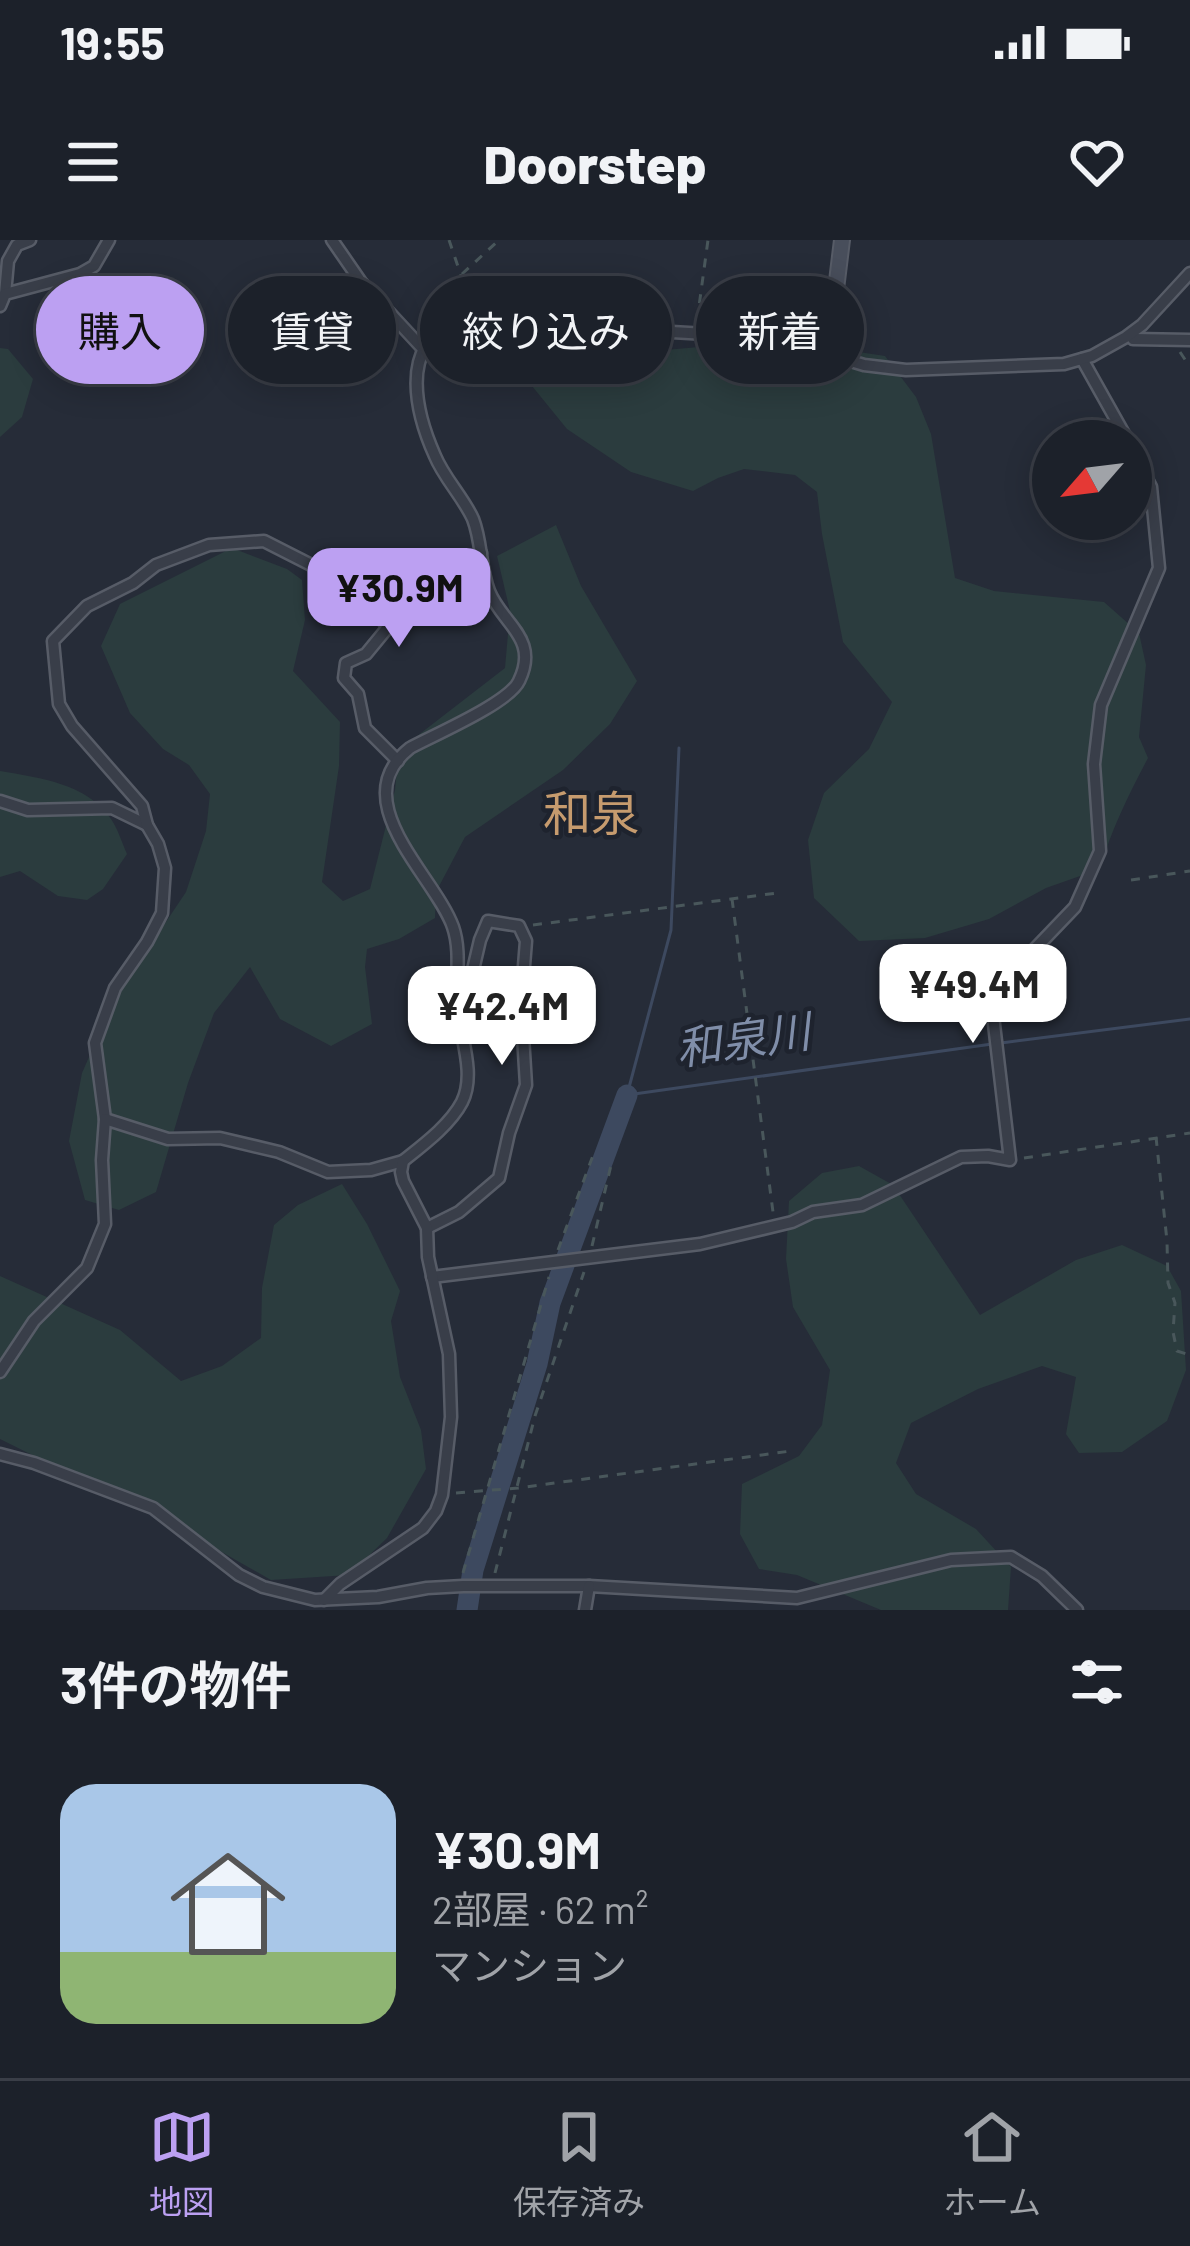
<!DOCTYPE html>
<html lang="ja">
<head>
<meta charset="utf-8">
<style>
	:root { --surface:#1c212a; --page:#292e36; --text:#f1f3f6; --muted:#a0a3a8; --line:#3a3e47; --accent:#bca0f2 }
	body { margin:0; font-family:Barlow,"Noto Sans JP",sans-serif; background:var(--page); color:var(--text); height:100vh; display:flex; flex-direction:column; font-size:45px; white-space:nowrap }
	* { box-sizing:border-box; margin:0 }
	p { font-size:39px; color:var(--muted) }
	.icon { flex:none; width:66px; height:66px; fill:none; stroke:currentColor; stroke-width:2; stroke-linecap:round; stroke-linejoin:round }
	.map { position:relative; height:1370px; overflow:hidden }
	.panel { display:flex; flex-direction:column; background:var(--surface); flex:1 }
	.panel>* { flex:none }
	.banner { position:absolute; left:36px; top:36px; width:1119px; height:108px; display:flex; gap:24px }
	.needle { width:78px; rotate:242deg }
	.buttons { position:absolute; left:1032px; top:180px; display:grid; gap:24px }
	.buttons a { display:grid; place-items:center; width:120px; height:120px; border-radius:50%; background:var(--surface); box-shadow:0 6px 30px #0003,0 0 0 3px var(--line); font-size:60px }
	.price { position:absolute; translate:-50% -102px; padding:0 27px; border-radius:24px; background:#fff; color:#222; font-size:39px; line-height:78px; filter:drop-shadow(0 3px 6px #0008) }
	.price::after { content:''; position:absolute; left:50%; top:72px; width:36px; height:27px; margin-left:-18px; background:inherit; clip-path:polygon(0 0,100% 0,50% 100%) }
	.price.current { background:var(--accent); color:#111 }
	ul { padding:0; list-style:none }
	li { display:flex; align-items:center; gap:36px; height:300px; padding:0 60px }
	li span { display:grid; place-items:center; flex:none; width:336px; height:240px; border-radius:36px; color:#555 }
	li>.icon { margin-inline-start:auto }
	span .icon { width:144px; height:144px; fill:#fffc; stroke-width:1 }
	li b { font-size:51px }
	h2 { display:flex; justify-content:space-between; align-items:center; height:144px; padding:0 60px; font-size:51px }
	.pill { padding:0 42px; border-radius:54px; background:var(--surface); box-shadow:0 6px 30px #0003,0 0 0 3px var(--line); font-size:42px; line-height:108px }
	.pill.current { background:var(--accent); color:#111 }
	.status { display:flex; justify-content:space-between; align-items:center; height:84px; padding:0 60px; background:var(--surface); direction:ltr }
	.status svg { height:33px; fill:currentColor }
	header { display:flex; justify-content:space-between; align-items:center; height:156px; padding:0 60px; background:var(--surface); font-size:54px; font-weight:800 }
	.dock { display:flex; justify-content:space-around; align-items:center; height:168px; border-top:3px solid var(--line); background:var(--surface); font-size:33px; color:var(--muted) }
	.dock a { display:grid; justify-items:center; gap:6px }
	.dock .current { color:var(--accent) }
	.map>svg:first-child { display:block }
	.green { fill:#2b3c3e }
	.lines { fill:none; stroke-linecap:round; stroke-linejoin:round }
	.stream { stroke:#3d495f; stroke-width:3 }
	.river { stroke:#3d495f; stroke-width:21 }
	.street-casing { stroke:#575c67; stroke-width:15 }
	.secondary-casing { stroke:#575c67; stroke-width:18 }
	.path { stroke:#49575b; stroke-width:3; stroke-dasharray:9 9; stroke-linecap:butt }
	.street { stroke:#393e49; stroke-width:10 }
	.secondary { stroke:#484e5b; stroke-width:14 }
	.labels { text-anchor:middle; stroke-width:9; stroke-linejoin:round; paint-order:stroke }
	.water-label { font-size:45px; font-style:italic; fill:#808ea9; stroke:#1e232e }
	.quarter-label { font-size:48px; fill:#c69b6e; stroke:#1e232e }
</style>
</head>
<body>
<div class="status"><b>19:55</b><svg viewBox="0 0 49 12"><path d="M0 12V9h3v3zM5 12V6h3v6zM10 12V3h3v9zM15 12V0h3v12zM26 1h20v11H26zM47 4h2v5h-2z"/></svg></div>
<header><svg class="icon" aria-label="menu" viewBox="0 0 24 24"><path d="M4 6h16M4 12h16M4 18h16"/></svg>Doorstep<svg class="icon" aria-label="heart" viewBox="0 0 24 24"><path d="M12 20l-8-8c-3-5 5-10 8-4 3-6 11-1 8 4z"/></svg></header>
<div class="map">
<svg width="1190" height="1370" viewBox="0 0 1190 1370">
	<rect width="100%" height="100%" fill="#262c38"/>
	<g class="green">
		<path d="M585 81 654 111 799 98 839 109 885 116 916 157 931 194 955 338 994 351 1104 362 1139 393 1146 425 1139 497 1148 518C1129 554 1111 590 1100 629L1046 648 989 679 925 698 859 701 814 658 808 600 824 553 869 509 892 462 843 402 822 294 817 252 795 235 744 229 718 238 693 251 631 232 567 189 532 146 521 110 532 93Z"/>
		<polygon points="0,108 8,109 33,139 22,177 0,197"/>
		<polygon points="556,285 581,346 637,441 610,484 563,530 465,597 436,652 435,678 399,699 367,709 365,727 372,784 331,806 280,779 250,727 214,773 188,843 156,952 119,970 85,960 69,901 82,833 115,758 186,652 206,591 210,554 189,525 163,509 130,473 101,406 120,364 232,308 287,329 302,340 305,380 293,431 340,482 339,526 322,642 343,661 370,649 395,550 399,510 505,428 510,371 497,316"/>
		<path d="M0 531C40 538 86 543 111 579 118 589 122 603 127 614L103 649 87 660 58 656 20 631 0 637Z"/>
		<polygon points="859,926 893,945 980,1075 1076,1020 1122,1005 1167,1026 1181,1051 1186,1130 1167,1181 1122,1212 1079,1213 1066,1194 1076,1137 1042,1126 978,1149 911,1183 896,1223 916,1254 976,1289 1011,1327 1008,1370 881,1370 797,1335 759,1329 740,1294 742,1244 799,1216 822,1185 830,1130 793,1067 786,1019 789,961 822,933"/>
		<polygon points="342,944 367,984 400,1051 391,1081 400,1137 421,1190 426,1229 387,1298 349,1335 271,1340 183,1290 0,1199 0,1036 120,1090 181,1141 222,1126 261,1098 262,1048 274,985 298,965"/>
	</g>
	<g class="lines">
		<g class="stream">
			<polyline points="679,508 671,690 627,855 992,804"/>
			<polyline points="1001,803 1190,779"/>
		</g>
		<polyline class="river" points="467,1370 473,1330 537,1124 550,1063 627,855"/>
		<defs>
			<g id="street">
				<polyline points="332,0 361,42 425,111"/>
				<polyline points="5,54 8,21 17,5 30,0"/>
				<polyline points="0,66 5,54 80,34 94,26 109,0"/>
				<polyline points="1133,99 1190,100"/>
				<polyline points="1082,119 1128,201"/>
				<polyline points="398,521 365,488 358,454 344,438 346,423 366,414 389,386 413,368 452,326 481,313"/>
				<polyline points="0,561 28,570 112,568 147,585"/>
				<polyline points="105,879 95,803 115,748 147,702 162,673 165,628 158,604 147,585 142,566 72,486 59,464 53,401 87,366 133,343 156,325 209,305 264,301 321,330 389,386"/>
				<polyline points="427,988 459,972 499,938 509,893 526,845 521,763 526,701 519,686 488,681 480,700 465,764"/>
				<polyline points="432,1037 700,1004 792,982 813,972 862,965 961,917 988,916 1010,920 987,725 1030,714 1075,667 1100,611 1094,524 1101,465 1159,328 1151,247 1131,208"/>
				<polyline points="0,1132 34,1081 87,1028 105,984 102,920 105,879 168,899 220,898 279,912 328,932 371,930 403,921"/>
				<polyline points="0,1214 34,1223 153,1268 239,1335 263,1347 315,1360 378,1357 427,1348 463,1346 589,1346 797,1358 951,1320 1011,1317 1042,1336 1077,1370"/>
				<path d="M324 1360 340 1344 423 1288 436 1271 442 1255 451 1177 449 1114 428 1017 427 988 403 941 401 932 403 921C423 905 450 885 462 862 477 832 458 792 457 761 456 737 461 710 453 687 435 636 343 561 410 508 434 495 509 463 519 441 540 398 502 384 489 351 480 328 482 302 473 279 463 257 444 238 435 216 417 176 398 106 453 85 461 82 471 82 480 81L758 97 798 105 864 125 906 130 1064 124 1092 116 1126 97 1142 85 1190 33"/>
				<polyline points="585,1370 589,1346"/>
			</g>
			<polyline id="secondary" points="828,115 842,0"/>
		</defs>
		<use href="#street" class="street-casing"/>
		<use href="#secondary" class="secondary-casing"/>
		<g class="path">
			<polyline points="449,0 472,68"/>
			<polyline points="462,34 499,0"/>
			<polyline points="697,81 708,0"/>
			<polyline points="1180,112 1190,127"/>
			<polyline points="1131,640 1190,631"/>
			<polyline points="732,659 773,972"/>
			<polyline points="533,685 777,653"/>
			<polyline points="1156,897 1167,1001 1168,1043 1175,1063 1173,1092 1177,1111 1190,1115"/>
			<polyline points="1024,918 1190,893"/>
			<polyline points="592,1006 612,921"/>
			<polyline points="558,1010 595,910"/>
			<polyline points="456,1253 518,1248 791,1211"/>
			<polyline points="463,1333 549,1037"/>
			<polyline points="495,1333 535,1176 584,1032"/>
		</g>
		<use href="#street" class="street"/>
		<use href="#secondary" class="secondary"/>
	</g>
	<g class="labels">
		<g class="water-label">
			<text transform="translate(743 800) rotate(-8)" y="16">和泉川</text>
		</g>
		<g class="quarter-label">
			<text x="591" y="591">和泉</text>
		</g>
	</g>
</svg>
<div class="buttons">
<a><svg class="needle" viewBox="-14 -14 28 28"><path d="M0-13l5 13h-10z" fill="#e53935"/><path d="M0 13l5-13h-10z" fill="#a0a3a8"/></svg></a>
</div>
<b class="price current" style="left:399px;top:410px">¥30.9M</b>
<b class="price" style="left:973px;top:806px">¥49.4M</b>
<b class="price" style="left:502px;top:828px">¥42.4M</b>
<div class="banner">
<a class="pill current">購入</a>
<a class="pill">賃貸</a>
<a class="pill">絞り込み</a>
<a class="pill">新着</a>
</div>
</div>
<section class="panel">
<h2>3件の物件<svg class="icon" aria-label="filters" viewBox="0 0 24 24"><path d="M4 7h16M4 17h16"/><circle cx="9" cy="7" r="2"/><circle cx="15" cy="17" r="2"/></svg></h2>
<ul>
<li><span style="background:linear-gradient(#a9c7e8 70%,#8fb573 0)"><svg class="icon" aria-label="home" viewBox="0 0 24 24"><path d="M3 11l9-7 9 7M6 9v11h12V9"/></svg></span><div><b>¥30.9M</b><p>2部屋 · 62 m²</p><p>マンション</p></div></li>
</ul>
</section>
<nav class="dock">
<a class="current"><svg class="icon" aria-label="map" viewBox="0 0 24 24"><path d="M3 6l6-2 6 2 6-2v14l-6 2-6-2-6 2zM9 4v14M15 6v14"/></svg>地図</a>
<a><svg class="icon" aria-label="saved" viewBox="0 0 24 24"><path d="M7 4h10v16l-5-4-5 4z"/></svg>保存済み</a>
<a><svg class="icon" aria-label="home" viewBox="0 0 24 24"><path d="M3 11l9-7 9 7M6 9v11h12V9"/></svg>ホーム</a>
</nav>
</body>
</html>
